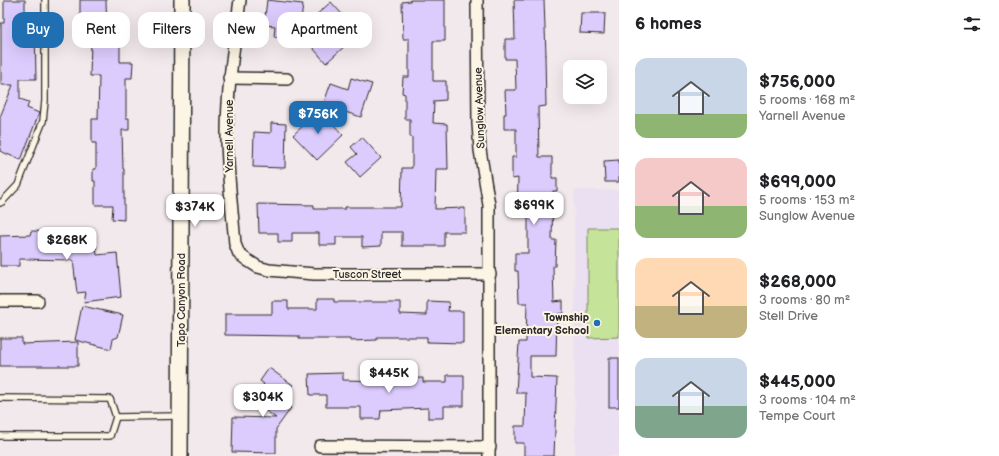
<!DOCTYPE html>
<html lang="en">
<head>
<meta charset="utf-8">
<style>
	:root { --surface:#fff; --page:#f6f6f6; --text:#202124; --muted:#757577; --accent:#1f6fb2 }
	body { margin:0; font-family:"Balsamiq Sans",sans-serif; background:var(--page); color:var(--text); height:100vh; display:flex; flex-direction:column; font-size:15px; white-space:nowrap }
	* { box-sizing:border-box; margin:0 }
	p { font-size:13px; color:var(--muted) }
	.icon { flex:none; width:22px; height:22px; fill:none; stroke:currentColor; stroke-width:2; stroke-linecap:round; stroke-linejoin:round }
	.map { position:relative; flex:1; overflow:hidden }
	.details { display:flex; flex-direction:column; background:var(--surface); width:380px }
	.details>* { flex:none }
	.top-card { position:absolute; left:12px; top:12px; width:380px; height:36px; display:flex; gap:8px }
	.buttons { position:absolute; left:563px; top:60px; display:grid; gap:8px }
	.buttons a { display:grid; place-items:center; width:44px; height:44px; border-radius:8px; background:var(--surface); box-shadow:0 4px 16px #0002; font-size:20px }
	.price { position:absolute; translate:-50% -34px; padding:0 9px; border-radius:8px; background:#fff; color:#222; font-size:13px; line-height:26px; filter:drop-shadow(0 1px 2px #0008) }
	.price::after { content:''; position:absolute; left:50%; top:24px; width:12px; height:9px; margin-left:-6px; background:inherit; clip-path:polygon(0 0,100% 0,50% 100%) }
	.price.active { background:var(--accent); color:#fff }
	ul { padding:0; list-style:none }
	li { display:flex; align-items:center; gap:12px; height:100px; padding:0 16px }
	li span { display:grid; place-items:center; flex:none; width:112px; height:80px; border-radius:12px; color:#555 }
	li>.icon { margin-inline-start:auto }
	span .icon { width:48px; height:48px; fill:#fffc; stroke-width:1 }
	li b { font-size:17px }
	h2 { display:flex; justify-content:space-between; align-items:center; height:48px; padding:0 16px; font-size:17px }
	.chip { padding:0 14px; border-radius:12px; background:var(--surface); box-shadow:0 4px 16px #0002; font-size:14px; line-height:36px }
	.chip.active { background:var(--accent); color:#fff }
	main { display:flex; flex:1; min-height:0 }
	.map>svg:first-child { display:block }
	.built { fill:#ebe0f1 }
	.green { fill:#c6e39a; stroke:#788762 }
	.building { fill:#dcccfe; stroke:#2b2b2b }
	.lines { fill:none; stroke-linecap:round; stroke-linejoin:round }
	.service-casing { stroke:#2b2b2b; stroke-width:8 }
	.minor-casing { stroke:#2b2b2b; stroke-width:14 }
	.secondary-casing { stroke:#2b2b2b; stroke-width:18 }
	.service { stroke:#fcf5e5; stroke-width:5.5 }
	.minor { stroke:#fcf5e5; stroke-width:11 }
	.secondary { stroke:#fcf5e5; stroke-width:15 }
	.poi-dot { fill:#1f6fb2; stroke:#fcf5e5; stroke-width:1.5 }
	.labels { text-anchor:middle; stroke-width:4; stroke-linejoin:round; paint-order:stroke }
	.street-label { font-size:11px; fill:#2b2b2b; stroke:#fcf5e5 }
	.poi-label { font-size:11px; font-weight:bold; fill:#2b2b2b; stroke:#fcf5e5; text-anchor:end }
</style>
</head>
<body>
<main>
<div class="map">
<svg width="619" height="456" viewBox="0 0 619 456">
	<rect width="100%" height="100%" fill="#f2e9ec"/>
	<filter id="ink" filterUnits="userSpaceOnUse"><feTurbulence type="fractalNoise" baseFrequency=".025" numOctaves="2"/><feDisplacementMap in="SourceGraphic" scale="8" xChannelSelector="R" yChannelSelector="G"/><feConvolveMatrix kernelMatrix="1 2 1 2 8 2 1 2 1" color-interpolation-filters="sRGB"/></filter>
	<g filter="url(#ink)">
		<polygon class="built" points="574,190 619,190 619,456 575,456"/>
		<polygon class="green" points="588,228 619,228 619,337 588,338"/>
		<g class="building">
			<polygon points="4,0 25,0 25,28 35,28 36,79 20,79 20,99 29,102 27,108 39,113 21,160 0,151 0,117 13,85 1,85 1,23 4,23"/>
			<polygon points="80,0 106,0 107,36 120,36 120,62 133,62 132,78 126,78 126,118 129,118 129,130 122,130 123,169 124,169 124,220 112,219 113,205 95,205 95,181 93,181 93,169 96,169 96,143 92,143 92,119 98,119 99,76 90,76 91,42 78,42 78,23 80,22"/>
			<polygon points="267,0 303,4 300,29 331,2 350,23 346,27 355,37 326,63 306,40 274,37 275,26 264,25"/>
			<polygon points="410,0 445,0 445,41 433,41 433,81 446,81 446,100 434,101 433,123 447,124 448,169 436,169 435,209 465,208 465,232 444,232 444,246 402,246 402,232 381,232 381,246 362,247 362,237 336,237 336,245 319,245 319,233 292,233 292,242 278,242 278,233 259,233 258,204 314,205 314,209 345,209 345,207 401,207 402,168 412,168 412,137 410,137 410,119 405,119 405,94 402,93 403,77 409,77 409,39 403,39 402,2 410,1"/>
			<polygon points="514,0 544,0 546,55 545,55 546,106 538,107 539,157 552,157 552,178 557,178 557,191 553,191 552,240 556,240 555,266 553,266 554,302 563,301 563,313 557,314 556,356 530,356 530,377 557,378 554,456 524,456 524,443 515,443 515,426 525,426 526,393 516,393 519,342 526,342 527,303 519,303 518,271 515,271 515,253 528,253 528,216 517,215 518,178 512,179 512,157 516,157 516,129 504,129 504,114 506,114 505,90 516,90 515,59 505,59 505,39 515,39"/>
			<polygon points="581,13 605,13 604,34 580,33"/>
			<polygon points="351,78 372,84 361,117 323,105 331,83 348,89"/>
			<polygon points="320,110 343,135 317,160 293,135"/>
			<polygon points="271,123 286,124 285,168 253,167 254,132 271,133"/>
			<polygon points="362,137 381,158 360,177 347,162 357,154 351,147"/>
			<polygon points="619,160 619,182 605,182 604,161"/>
			<polygon points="31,231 69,232 69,250 96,246 97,255 117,253 121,297 84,302 86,292 77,293 73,260 19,259 19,266 0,266 0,236 30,235"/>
			<polygon points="317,299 334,299 334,302 400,302 400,314 427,315 427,301 449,302 448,311 463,311 463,343 427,342 427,337 377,337 377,340 350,341 350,339 299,339 299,336 225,335 225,314 272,314 272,301 288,301 288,309 317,309"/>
			<polygon points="82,306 123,315 118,337 113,339 111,349 75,340"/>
			<polygon points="0,338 22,338 22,344 78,342 78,366 0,366"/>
			<rect x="609" y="358" width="10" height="49"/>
			<polygon points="269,368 293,385 286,396 273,396 291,408 276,429 276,453 232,452 233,417 276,418 252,401 264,384 260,381"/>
			<polygon points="343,373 343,380 389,381 389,379 423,378 423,382 447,382 447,375 464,375 464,406 444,406 444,418 428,418 428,408 381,410 380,419 361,419 361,407 326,407 326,395 310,395 309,374"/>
		</g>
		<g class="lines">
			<defs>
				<g id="service">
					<polyline points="0,203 2,202 18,185 43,121 45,101 45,0"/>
					<polyline points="0,398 110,399 116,417 180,416"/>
					<polyline points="0,436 110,436 116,417"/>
				</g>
				<g id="minor">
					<path d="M240 0C234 45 227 89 227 134 227 171 232 207 235 244L239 254 247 260 258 267 269 270 314 274H490"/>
					<polyline points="477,0 478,124 480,150 489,205 489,456"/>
					<polyline points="229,78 287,79"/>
					<polyline points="0,301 38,301"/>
					<polyline points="320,446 490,447"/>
				</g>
				<polyline id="secondary" points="180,456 182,0"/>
			</defs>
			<use href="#service" class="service-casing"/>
			<use href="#minor" class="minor-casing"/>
			<use href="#secondary" class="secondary-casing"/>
			<use href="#service" class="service"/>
			<use href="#minor" class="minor"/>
			<use href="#secondary" class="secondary"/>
		</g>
	</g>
	<circle class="poi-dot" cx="597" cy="323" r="4"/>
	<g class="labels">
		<g class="street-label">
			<text transform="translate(479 108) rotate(-92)" y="4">Sunglow Avenue</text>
			<text transform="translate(229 136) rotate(-90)" y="4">Yarnell Avenue</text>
			<text x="367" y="278">Tuscon Street</text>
			<text transform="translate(181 300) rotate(-90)" y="4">Tapo Canyon Road</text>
		</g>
		<g class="poi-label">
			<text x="589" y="321">Township<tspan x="589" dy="13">Elementary School</tspan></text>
		</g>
	</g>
</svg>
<div class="buttons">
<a><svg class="icon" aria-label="layers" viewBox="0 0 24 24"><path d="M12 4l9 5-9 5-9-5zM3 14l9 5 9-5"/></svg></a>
</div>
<b class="price active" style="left:318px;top:135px">$756K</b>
<b class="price" style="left:534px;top:226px">$699K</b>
<b class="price" style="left:195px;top:228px">$374K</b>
<b class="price" style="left:67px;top:261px">$268K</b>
<b class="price" style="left:389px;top:394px">$445K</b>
<b class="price" style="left:263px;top:418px">$304K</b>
<div class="top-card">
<a class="chip active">Buy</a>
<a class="chip">Rent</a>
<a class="chip">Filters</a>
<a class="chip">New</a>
<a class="chip">Apartment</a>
</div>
</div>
<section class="details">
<h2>6 homes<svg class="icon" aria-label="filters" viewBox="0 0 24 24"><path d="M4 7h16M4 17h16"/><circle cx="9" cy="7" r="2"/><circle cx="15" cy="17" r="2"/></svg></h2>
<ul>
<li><span style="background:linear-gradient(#c9d6e8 70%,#8fb573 0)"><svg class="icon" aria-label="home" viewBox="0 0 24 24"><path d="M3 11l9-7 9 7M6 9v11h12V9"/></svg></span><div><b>$756,000</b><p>5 rooms · 168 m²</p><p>Yarnell Avenue</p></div></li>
<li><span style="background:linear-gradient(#f6c9c9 60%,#8fb573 0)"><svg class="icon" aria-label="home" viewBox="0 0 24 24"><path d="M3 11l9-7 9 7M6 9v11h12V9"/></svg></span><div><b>$699,000</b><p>5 rooms · 153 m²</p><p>Sunglow Avenue</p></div></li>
<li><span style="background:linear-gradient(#ffd9b3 60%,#c2b280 0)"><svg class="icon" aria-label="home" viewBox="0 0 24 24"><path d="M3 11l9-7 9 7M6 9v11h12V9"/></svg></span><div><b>$268,000</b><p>3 rooms · 80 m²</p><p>Stell Drive</p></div></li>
<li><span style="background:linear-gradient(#c9d6e8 60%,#7fa58c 0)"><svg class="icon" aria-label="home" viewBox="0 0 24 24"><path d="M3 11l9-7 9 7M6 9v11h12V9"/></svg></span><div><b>$445,000</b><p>3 rooms · 104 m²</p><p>Tempe Court</p></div></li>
</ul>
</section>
</main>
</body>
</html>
